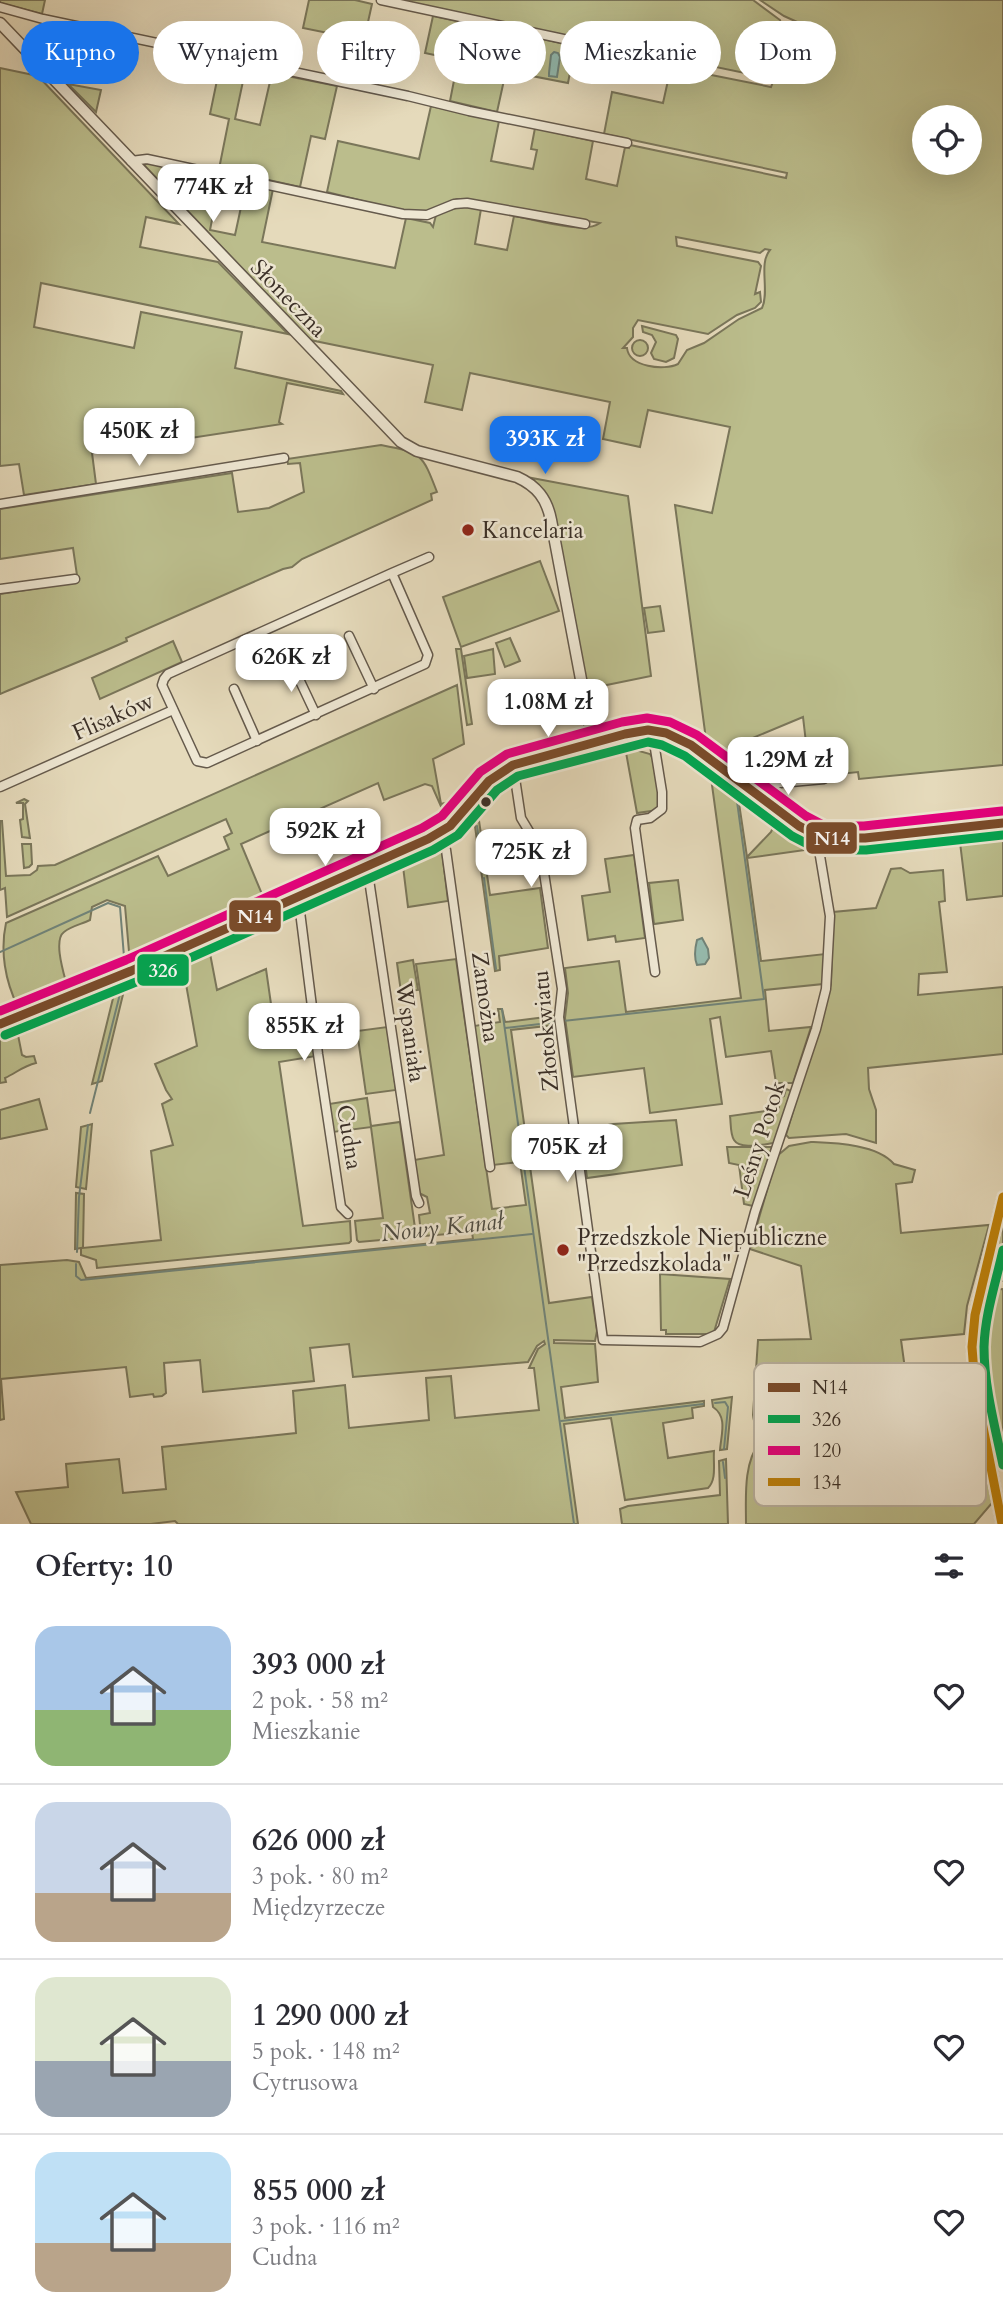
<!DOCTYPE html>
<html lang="pl">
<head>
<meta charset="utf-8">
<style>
	:root { --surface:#fff; --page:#f2f2f3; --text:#2b2b33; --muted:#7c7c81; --line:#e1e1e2; --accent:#1a73e8 }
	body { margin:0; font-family:Cardo,serif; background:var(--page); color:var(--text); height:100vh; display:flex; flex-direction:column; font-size:26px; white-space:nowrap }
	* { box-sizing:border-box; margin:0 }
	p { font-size:23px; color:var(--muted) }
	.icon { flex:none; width:38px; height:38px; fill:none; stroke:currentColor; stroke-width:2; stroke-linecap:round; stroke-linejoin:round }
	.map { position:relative; height:1524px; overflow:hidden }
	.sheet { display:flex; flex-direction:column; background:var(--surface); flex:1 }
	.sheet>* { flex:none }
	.banner { position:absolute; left:21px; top:21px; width:962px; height:63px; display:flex; gap:14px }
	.fabs { position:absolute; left:912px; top:105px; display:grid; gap:14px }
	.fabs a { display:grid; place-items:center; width:70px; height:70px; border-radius:50%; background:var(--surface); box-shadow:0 7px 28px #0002; font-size:35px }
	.price { position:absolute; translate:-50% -60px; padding:0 16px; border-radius:14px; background:#fff; color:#222; font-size:23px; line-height:46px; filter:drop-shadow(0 2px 4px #0008) }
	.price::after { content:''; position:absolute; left:50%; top:42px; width:21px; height:16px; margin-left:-10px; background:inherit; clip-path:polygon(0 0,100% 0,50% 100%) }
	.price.on { background:var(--accent); color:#fff }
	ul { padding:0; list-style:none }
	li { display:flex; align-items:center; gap:21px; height:175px; padding:0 35px }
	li+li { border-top:2px solid var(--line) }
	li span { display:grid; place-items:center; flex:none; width:196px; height:140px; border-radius:21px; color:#555 }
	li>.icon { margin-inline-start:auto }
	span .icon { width:84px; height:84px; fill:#fffc; stroke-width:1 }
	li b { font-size:30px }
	h2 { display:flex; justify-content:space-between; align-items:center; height:84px; padding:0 35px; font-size:30px }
	.tag { padding:0 24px; border-radius:32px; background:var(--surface); box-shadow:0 7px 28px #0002; font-size:24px; line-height:63px }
	.tag.on { background:var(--accent); color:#fff }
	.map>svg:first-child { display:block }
	.green { fill:#bbbd8c; stroke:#7a765a; stroke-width:2; fill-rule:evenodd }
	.water { fill:#96bbae; stroke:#718378; stroke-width:2 }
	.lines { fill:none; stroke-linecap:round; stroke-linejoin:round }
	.stream { stroke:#718378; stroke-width:2 }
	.minor-casing { stroke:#655a4c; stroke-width:11 }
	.tertiary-casing { stroke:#655a4c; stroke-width:13 }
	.minor { stroke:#eee7d3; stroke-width:8 }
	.tertiary { stroke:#eee7d3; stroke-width:10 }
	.bus-1-casing { stroke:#eee7d3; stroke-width:14 }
	.bus-2-casing { stroke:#eee7d3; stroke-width:14 }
	.bus-3-casing { stroke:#eee7d3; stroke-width:14 }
	.bus-4-casing { stroke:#eee7d3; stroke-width:14 }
	.bus-1 { stroke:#7a4b2a; stroke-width:9 }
	.bus-2 { stroke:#00a651; stroke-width:9 }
	.bus-3 { stroke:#e5007d; stroke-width:9 }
	.bus-4 { stroke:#be820c; stroke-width:9 }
	.poi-dot { fill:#8f2418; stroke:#eee7d3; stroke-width:2.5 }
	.bus-dot { fill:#3a2f27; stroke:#eee7d3; stroke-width:2.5 }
	.labels { text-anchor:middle; stroke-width:5; stroke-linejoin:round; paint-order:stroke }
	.street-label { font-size:23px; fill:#3a2f27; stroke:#eee7d3 }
	.poi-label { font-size:23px; fill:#3a2f27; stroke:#eee7d3; text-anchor:start }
	.water-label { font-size:24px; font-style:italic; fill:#4c4b42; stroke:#eee7d3 }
	.key { fill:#eee7d3; stroke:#b8b09f; stroke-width:2 }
	.key-label { font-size:19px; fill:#3a2f27 }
	.line-badge { stroke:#eee7d3; stroke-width:2.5 }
	.badge-label { font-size:19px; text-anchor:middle; font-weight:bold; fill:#fff }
</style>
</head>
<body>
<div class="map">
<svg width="1003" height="1524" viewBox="0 0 1003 1524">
	<rect width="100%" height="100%" fill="#e5dabb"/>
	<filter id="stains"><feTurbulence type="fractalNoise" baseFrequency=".00286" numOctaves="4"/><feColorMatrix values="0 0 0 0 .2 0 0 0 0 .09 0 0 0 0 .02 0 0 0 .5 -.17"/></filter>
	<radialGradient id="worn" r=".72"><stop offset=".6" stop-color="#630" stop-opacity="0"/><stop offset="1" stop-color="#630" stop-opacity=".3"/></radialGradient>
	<g class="green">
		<polygon points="0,0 45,0 42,14 0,3"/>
		<polygon points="309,0 355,0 372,4 364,40 386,45 377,86 329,76 338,35 303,28"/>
		<path d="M394 0H753L780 20 785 38 788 40 789 27 796 26 803 28 804 25 784 16 760 0H1003V765L859 779 858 772 810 777 803 717 731 747 733 769 707 747 675 505 712 513 730 427 648 410 640 447 603 439 610 402 470 373 462 410 425 402 433 365 310 340 144 165 148 163 220 178 210 230 235 235 246 184 273 189 262 242 395 268 406 218 430 223 433 227 436 215C456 207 460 205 481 209L475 244 507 250 514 216C534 219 584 235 600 223L457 199 425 213 402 211 327 192 338 141 419 159 431 106 499 121 491 161 533 169 537 150 531 149 535 128 593 141 586 179 617 186 625 147 629 148 630 145 786 178 787 173 604 134 612 92 663 103 671 67 771 87 774 79ZM924 117H970V163H924ZM676 237 760 253 765 249 770 250C758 264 770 291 762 308L739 319 704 343 687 350 678 364C664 371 629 367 627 348H623L633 337V328L638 320 708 334 737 315 755 308 761 302 760 292 755 294 761 266 758 262 677 246Z"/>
		<polygon points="433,16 575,46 568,83 506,71 497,112 450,101 458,60 425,53"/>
		<polygon points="221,61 246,67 235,119 260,125 272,73 337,86 325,139 311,136 300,187 219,169 229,119 210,114"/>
		<polygon points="0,68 38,76 179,224 146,217 140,247 218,262 288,334 41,283 34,327 134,348 141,312 242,332 235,368 341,391 343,394 287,383 279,422 282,424 92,453 96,484 24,495 19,464 0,466"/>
		<polygon points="68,84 101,90 96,112"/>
		<polygon points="642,326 676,335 678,339 674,358 666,362 654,359 651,353 656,342 652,335 643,332"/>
		<circle cx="640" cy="348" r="8"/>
		<path d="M381 445C422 453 422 453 437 492L431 494 432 500 302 559 292 567 283 569 126 638 127 641C85 660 43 676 0 694V594L78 582 73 548 0 559V509L232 473 238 512 269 508 304 492 300 463 288 464 287 459Z"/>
		<polygon points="532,478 628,496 651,676 587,689 553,513 548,497"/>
		<polygon points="540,561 559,611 461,647 443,597"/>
		<polygon points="660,606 664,631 648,633 644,608"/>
		<polygon points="510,638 520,661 505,667 496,643"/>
		<polygon points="173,641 182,662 100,699 92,678"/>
		<polygon points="456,649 461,649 472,724 467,725"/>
		<polygon points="493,649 495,674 467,678 464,656"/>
		<path d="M457 685 464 744 433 759 441 804 456 800 462 804 447 820 432 786 425 784 384 800 378 783 241 844 264 899 318 876 320 880 130 963 125 906 107 900 92 907 90 920C82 924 71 926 64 932 53 940 64 974 67 986L18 1007C5 981 0 951 6 923L158 856 168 876 229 849 224 837 232 833 226 819 7 917 5 888 0 890V821H2L6 876 30 875 37 870 38 866 55 865Z"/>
		<path d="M625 747 650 754C659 767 662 794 658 810L637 813Z"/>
		<polygon points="709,763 736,783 747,857 771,832 777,819 807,842 812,849 747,858 761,961 825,954 823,984 765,990 769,1031 811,1027 793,1083 776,1083 771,1051 726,1057 720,1017 710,1019 722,1104 650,1113 644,1068 573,1077 565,1018 568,993 565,968 619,961 626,1012 741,998"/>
		<polygon points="24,799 28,801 25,804 30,838 22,837 20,820 23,819 23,803 16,803"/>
		<polygon points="481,808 478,814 490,895 540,888 548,948 499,956 500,970 495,971 473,812"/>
		<polygon points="1003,828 1003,896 967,900 959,834"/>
		<polygon points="22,844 31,844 32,864 29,867 24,868"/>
		<polygon points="433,844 442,851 448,901 408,907 402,858"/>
		<polygon points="634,855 645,938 616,942 615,936 588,940 582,896 610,892 605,859"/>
		<polygon points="901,868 910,873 943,870 945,901 939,902 947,972 919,974 918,995 1003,987 1003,1054 868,1068 869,1089 876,1110 876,1143 846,1134 789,1138 786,1135 831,984 833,912 876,908 891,869"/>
		<polygon points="678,880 683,920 654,924 649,883"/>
		<polygon points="208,943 217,990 266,969 273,1018 310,1013 316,1056 279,1062 303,1226 350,1221 351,1241 349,1243 97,1268 96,1260 81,1255 81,1248 75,1249 76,1193 84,1194 83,1248 161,1240 151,1151 173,1145 162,1104 172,1099 166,1090 155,1064 197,1046 181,956"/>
		<path d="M456 959 492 1209 526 1205 520 1162 493 1165 474 1026 500 1022 498 1009H502L505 1022 554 1016 555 1025 511 1030 549 1303 592 1297 597 1331 595 1341 554 1340V1343L595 1344 598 1382 561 1387 565 1418 704 1401V1406L692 1408 693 1418 663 1423 668 1458 714 1451C713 1464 717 1479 708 1488L625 1500 611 1418 564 1424 578 1524H178L175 1521 151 1524H31L16 1492 68 1487 66 1464 119 1459 123 1493 166 1489 162 1447 296 1433 293 1391 345 1385 349 1428 429 1420 426 1378 451 1376 455 1418 539 1410 534 1368H529L538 1349 545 1344 544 1341 537 1346 528 1362 353 1377 349 1344 310 1348 314 1381 203 1392 200 1360 164 1363 166 1393 162 1396 154 1397 153 1394 130 1397 126 1367 1 1379 4 1419 0 1420V1265L67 1260 79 1262 86 1278 473 1239 472 1232 424 1236 421 1234 419 1215 430 1213 427 1197 419 1193 414 1160 444 1155 416 964Z"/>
		<polygon points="413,960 418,990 401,992 397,963"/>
		<polygon points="127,978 102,1081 92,1084 117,982"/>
		<path d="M25 1023 27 1032 18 1035 22 1055 26 1057 34 1056 36 1063C23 1066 16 1073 5 1078L6 1082 0 1083V1035Z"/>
		<polygon points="387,1027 396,1090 366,1094 357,1031"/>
		<path d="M786 1089 791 1091 774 1143C764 1144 740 1150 734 1140 730 1134 731 1122 730 1116L779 1109 778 1097 784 1096Z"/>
		<polygon points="367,1098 371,1126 400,1122 416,1235 414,1237 359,1242 357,1240 355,1221 383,1218 371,1127 333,1132 329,1104"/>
		<polygon points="39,1099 47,1129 0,1139 0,1110"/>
		<polygon points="676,1120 682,1165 587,1178 581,1130 613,1124"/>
		<polygon points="92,1124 86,1189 76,1187 81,1127"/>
		<path d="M811 1142C835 1143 877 1144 894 1164L915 1170 912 1182 896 1184 901 1233 989 1225 967 1306 964 1334 901 1340 905 1369 963 1363 973 1417 866 1429 872 1483 983 1470 986 1474 992 1503 974 1524H746C746 1498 743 1463 760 1442 759 1432 754 1426 753 1415L758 1340 811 1339 801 1266 750 1249 777 1156 789 1146Z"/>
		<polygon points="727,1147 772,1147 753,1206 744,1204 739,1165 729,1163"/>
		<polygon points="1003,1223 1003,1281 989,1281"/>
		<polygon points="660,1274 730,1279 714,1332 709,1334 666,1334 666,1330 661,1330"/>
		<polygon points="1003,1289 1003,1461 995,1462 976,1363 980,1322 986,1291"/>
		<path d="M732 1397 727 1449 720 1450C721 1435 728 1417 713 1407L712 1400Z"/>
		<polygon points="726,1459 728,1524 622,1524 620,1509 628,1506 720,1495 719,1461"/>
	</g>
	<g class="water">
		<polygon points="554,52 558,53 560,57 557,77 549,76 549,73 551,55"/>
		<path d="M702 938 708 949 709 958 705 964 697 965C694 958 695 948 697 940Z"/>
	</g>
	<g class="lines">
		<g class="stream">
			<polyline points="477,826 481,856"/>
			<polyline points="484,878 496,969"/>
			<polyline points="0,952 108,903 120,907 125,969"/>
			<polyline points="502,1009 574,1524"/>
			<polyline points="563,1021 764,999 736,794"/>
			<polyline points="505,1028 557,1022"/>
			<polyline points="90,1113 124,978"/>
			<polyline points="77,1252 79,1197 88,1125"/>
			<polyline points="76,1264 76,1276 81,1280 532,1234"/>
			<polyline points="715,1403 725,1402 728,1407 724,1449"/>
			<polyline points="561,1421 703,1404"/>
			<polyline points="723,1462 725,1478"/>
		</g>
		<defs>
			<g id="minor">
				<polyline points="381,0 601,47"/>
				<polyline points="0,7 43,19 408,96 469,111 627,143"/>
				<polyline points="131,161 147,159 403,214 427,215 454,204 467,203 585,224"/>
				<polyline points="0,504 284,458"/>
				<polyline points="392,573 428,655 425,664 207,763 197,761 162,685 164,679 168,674 392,573 429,557"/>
				<polyline points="0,589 75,579"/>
				<polyline points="349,636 374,689"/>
				<polyline points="291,662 316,715"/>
				<polyline points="234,689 257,741"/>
				<polyline points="652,730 662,792 662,809 650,818 637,820 635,828 655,972"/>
				<polyline points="513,765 521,818 536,843 542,860 562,989 559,1017 603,1340 700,1342 718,1334 723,1328 755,1212 816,1029 826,989 830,916 820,856 822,838"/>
				<polyline points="748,786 824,779"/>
				<polyline points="0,787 173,710"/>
				<polyline points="439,834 446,850 490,1167"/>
				<polyline points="367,866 416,1196 419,1203"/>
				<polyline points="298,896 318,1054 341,1207 348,1214"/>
			</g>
			<g id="tertiary">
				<path d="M0 23 401 442 417 451 517 477C537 486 547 499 551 520L593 743"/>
				<polyline points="0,1024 131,971 428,839 450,826 489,781 513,765 625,734 648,730 666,733 691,745 799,826 822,838 865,838 1003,823"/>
				<polyline points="1002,1524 975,1386 972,1347 975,1315 1003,1197"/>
			</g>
		</defs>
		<use href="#minor" class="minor-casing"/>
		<use href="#tertiary" class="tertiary-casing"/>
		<use href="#minor" class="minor"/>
		<use href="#tertiary" class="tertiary"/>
		<defs>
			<polyline id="bus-1" points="0,1024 131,971 428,839 450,826 489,781 513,765 625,734 648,730 666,733 691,745 799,826 822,838 865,838 1003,823"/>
			<g id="bus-2">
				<polyline points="5,1035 136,982 433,850 458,835 497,790 518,776 648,742 662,745 685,756 792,836 819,850 866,850 1003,835"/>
				<path d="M1003 1250C996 1282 985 1314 984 1347 984 1386 995 1427 1003 1465"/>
			</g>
			<polyline id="bus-3" points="0,1011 126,960 422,828 442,816 480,772 507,754 622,722 647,718 670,722 697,735 806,816 825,826 864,826 1002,811"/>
			<polyline id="bus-4" points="1002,1524 975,1386 972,1347 975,1315 1003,1197"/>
		</defs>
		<use href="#bus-1" class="bus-1-casing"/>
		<use href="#bus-2" class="bus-2-casing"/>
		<use href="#bus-3" class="bus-3-casing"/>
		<use href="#bus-4" class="bus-4-casing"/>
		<use href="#bus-1" class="bus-1"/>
		<use href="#bus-2" class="bus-2"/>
		<use href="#bus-3" class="bus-3"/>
		<use href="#bus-4" class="bus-4"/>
	</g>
	<g class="poi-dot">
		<circle cx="468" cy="530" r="7"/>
		<circle cx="563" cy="1250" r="7"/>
	</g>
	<circle class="bus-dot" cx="486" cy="802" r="6"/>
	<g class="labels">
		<g class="street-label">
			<text transform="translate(289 298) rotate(46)" y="8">Słoneczna</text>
			<text transform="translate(113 716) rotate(-24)" y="8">Flisaków</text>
			<text transform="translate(486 997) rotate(82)" y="8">Zamożna</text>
			<text transform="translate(545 1031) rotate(-95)" y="8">Złotokwiatu</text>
			<text transform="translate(411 1032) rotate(82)" y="8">Wspaniała</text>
			<text transform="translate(350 1137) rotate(81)" y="8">Cudna</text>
			<text transform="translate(759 1139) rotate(-72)" y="8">Leśny Potok</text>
		</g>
		<g class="poi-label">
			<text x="482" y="538">Kancelaria</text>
			<text x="577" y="1245">Przedszkole Niepubliczne<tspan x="577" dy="26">"Przedszkolada"</tspan></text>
		</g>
		<g class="water-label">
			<text transform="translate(442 1227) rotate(-6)" y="8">Nowy Kanał</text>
		</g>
	</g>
	<rect x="754" y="1363" width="232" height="143" rx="10" class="key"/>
	<rect x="768" y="1383" width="32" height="9" fill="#7a4b2a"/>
	<rect x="768" y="1415" width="32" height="8" fill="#00a651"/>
	<rect x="768" y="1446" width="32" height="9" fill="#e5007d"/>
	<rect x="768" y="1478" width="32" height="8" fill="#be820c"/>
	<g class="key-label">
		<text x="812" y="1394">N14</text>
		<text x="812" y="1426">326</text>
		<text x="812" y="1457">120</text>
		<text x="812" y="1489">134</text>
	</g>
	<g class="line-badge">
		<rect x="805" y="821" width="53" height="34" rx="7" fill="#7a4b2a"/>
		<rect x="228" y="899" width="54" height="34" rx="7" fill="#7a4b2a"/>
		<rect x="136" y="953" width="54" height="34" rx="7" fill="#00a651"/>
	</g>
	<g class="badge-label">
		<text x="832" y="845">N14</text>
		<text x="255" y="923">N14</text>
		<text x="163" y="977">326</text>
	</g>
	<rect width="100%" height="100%" filter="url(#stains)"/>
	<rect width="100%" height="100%" fill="url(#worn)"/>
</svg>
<div class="fabs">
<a><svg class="icon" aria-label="locate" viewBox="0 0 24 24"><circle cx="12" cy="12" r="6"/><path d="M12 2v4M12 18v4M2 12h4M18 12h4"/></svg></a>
</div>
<b class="price" style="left:213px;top:224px">774K zł</b>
<b class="price" style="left:139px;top:468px">450K zł</b>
<b class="price on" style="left:545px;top:476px">393K zł</b>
<b class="price" style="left:291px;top:694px">626K zł</b>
<b class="price" style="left:548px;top:739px">1.08M zł</b>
<b class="price" style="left:788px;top:797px">1.29M zł</b>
<b class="price" style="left:325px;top:868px">592K zł</b>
<b class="price" style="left:531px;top:889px">725K zł</b>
<b class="price" style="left:304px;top:1063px">855K zł</b>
<b class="price" style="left:567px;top:1184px">705K zł</b>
<div class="banner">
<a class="tag on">Kupno</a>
<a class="tag">Wynajem</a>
<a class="tag">Filtry</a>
<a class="tag">Nowe</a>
<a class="tag">Mieszkanie</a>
<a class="tag">Dom</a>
</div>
</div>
<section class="sheet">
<h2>Oferty: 10<svg class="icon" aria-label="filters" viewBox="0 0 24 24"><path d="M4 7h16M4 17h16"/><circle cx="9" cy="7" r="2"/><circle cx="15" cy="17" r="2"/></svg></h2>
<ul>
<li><span style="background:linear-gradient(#a9c7e8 60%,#8fb573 0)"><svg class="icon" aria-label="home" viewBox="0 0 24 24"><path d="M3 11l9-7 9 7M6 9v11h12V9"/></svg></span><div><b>393 000 zł</b><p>2 pok. · 58 m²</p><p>Mieszkanie</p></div><svg class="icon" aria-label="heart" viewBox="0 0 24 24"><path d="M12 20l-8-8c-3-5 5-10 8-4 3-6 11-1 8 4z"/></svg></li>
<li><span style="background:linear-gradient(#c9d6e8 65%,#b9a48a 0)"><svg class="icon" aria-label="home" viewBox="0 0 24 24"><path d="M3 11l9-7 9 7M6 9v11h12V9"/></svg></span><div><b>626 000 zł</b><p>3 pok. · 80 m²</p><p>Międzyrzecze</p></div><svg class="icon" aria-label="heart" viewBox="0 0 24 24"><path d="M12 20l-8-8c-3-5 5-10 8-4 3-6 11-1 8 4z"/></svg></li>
<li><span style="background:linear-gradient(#dfe7d0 60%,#9aa5b1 0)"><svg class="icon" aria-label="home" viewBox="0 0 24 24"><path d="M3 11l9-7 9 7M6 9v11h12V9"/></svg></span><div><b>1 290 000 zł</b><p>5 pok. · 148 m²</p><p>Cytrusowa</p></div><svg class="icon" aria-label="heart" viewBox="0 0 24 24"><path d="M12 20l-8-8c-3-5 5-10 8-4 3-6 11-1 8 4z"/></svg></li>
<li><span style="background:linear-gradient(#bfe0f5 65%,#b9a48a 0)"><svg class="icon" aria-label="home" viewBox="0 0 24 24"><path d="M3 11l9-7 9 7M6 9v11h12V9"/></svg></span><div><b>855 000 zł</b><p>3 pok. · 116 m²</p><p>Cudna</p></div><svg class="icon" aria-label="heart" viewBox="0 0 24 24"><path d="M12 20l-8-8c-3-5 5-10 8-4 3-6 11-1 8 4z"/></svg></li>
</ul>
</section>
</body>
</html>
